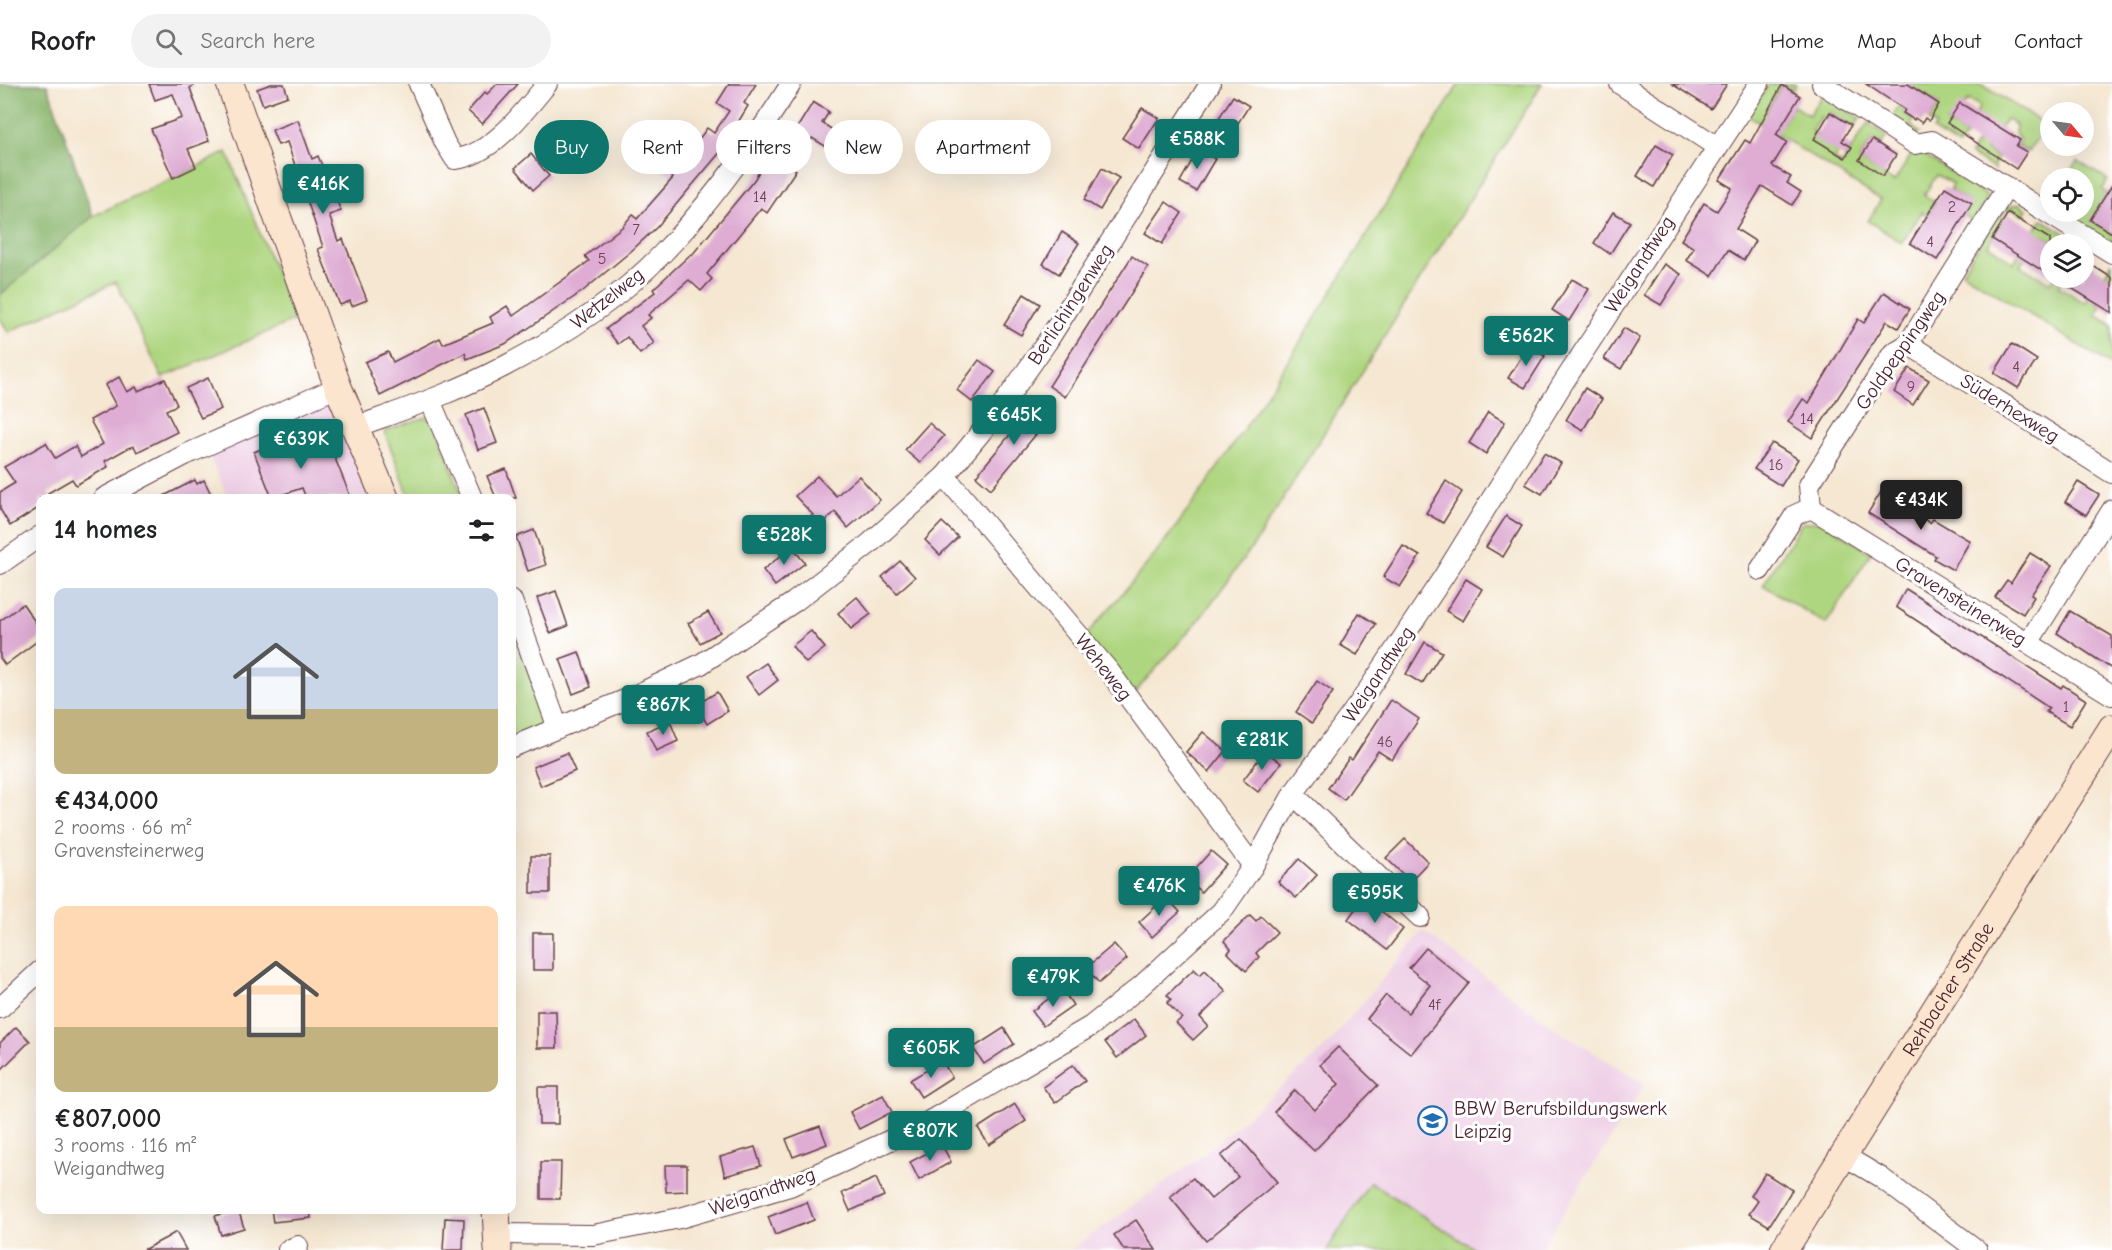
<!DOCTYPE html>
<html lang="en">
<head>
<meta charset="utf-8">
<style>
	:root { --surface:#fff; --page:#f2f2f2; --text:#202124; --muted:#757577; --line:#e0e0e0; --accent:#0f766e }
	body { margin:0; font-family:"Comic Neue",sans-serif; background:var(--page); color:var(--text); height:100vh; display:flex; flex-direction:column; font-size:22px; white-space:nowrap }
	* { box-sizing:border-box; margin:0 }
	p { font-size:20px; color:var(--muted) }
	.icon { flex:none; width:33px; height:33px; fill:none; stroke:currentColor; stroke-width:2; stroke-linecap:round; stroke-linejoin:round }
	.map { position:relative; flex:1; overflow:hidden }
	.details { position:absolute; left:36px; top:410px; width:480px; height:720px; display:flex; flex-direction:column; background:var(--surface); border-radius:12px; box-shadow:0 6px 24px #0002 }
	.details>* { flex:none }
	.hud { position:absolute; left:534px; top:36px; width:570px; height:54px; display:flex; gap:12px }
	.needle { width:39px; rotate:119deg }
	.fabs { position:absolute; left:2040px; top:18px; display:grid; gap:12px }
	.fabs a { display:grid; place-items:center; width:54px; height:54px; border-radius:50%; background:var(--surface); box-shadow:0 6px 24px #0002; font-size:30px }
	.price { position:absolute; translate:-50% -51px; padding:0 14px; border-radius:6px; background:var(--accent); color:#fff; font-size:20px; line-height:39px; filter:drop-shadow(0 2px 3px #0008) }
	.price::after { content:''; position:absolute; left:50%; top:36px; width:18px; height:14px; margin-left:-9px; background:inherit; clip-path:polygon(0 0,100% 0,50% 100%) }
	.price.active { background:#222; color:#fff }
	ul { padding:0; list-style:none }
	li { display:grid; align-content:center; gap:12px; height:318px; padding:0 18px }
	li span { display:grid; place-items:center; height:186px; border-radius:12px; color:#555 }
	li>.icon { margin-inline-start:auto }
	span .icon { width:108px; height:108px; fill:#fffc; stroke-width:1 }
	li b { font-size:26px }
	h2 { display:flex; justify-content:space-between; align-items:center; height:72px; padding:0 18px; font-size:26px }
	.tag { padding:0 21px; border-radius:27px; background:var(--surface); box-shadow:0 6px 24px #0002; font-size:21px; line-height:54px }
	.tag.active { background:var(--accent); color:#fff }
	header { display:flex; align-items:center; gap:36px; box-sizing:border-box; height:84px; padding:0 30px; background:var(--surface); border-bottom:2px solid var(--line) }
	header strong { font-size:28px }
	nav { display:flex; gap:33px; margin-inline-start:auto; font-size:21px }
	.search { width:420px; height:54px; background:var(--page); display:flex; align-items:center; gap:15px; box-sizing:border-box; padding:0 21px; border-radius:33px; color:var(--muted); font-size:22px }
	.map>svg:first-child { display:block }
	.built { fill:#efd0e6 }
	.green { fill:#aed57f; stroke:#7c7a55; stroke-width:1.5 }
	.forest { fill:#8ab66e; stroke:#6a6a4c; stroke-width:1.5 }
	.building { fill:#dfadd4 }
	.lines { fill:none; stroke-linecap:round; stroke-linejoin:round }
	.street-casing { stroke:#643d44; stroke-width:22 }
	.secondary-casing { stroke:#643d44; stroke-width:29 }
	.street { stroke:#fff; stroke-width:20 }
	.secondary { stroke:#fbe5cf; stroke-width:27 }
	.labels { text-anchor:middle; stroke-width:6; stroke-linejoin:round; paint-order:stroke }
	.number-label { font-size:16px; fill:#6f4255 }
	.street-label { font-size:20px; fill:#4a1f2b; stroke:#fff }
	.poi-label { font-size:20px; fill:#4a1f2b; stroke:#fff; text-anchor:start }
</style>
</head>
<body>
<header>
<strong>Roofr</strong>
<div class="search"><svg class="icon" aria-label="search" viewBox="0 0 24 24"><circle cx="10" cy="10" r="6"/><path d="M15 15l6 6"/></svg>Search here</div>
<nav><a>Home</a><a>Map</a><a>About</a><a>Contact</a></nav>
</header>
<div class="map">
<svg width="2112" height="1166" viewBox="0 0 2112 1166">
	<rect width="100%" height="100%" fill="#fff"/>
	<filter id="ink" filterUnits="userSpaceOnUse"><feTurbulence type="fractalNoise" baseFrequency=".0167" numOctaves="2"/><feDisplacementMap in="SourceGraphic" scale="12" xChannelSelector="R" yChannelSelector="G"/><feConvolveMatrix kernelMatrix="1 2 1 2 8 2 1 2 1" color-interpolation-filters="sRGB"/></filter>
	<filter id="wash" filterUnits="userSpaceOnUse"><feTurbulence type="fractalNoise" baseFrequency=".008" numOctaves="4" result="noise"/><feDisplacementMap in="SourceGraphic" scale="24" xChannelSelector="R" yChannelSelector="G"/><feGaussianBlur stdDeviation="1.35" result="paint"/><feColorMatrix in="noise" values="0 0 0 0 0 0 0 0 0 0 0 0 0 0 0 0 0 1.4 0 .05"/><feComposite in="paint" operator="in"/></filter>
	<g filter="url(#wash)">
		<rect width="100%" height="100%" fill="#f5e7d1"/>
		<g class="built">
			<polygon points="333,315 371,414 228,414 208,369"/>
			<polygon points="1423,847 1553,943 1645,1000 1540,1166 1071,1166 1202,1072 1324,965"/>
		</g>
		<g class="green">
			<path d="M1459 0H1542L1256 458 1199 536 1129 615 1083 555C1117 515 1153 476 1183 433 1283 294 1369 145 1459 0Z"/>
			<polygon points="1769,0 1796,0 1792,7 1782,1 1766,28 1783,39 1794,22 1809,31 1822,11 1860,34 1854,43 1830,28 1825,36 1820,33 1812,46 1838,69 1834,75 1842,80 1868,39 1887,52 1881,61 1872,56 1859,76 1894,98 1913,68 1918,67 1985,110 1987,115 1973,137 1964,132 1971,119 1950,106 1953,100 1937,91 1924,111 1935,118 1927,131 1922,128 1902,159 1868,137 1881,116 1747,31"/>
			<polygon points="1906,0 1981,0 2046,41 2028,68 2017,61 2020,56 2015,49 2016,41 2006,35 1986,66 1998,74 1994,80 1995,86 1970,70 1987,44 1976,29 1980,22 1969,16 1947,39 1966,51 1958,62 1933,46 1936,41 1929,37 1939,20 1918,6 1903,29 1914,36 1911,41 1919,49 1914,50 1890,36 1909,6"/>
			<polygon points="227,68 295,236 162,294 116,198 8,248 0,234 0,211 93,132"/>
			<polygon points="2077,77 2108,96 2102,106 2107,109 2091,136 2112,148 2112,156 2106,157 2060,128 2084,128 2084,94 2066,94"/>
			<polygon points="2019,120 2027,125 2024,131 2013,125 2006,126 2001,134 2004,136 1988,161 2014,179 2042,135 2068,151 2062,160 2059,160 2041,150 2020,182 2050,199 2053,194 2062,194 2059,203 2085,219 2112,179 2112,194 2094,218 2101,222 2096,231 2112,241 2112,282 1962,188 2002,124"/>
			<polygon points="426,333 436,342 463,414 410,414 384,347"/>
			<polygon points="1821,437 1871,469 1826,540 1763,501 1802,439"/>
			<polygon points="512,539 547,641 512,655"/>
			<polygon points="1370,1098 1476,1166 1327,1166"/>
		</g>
		<polygon class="forest" points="0,0 47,0 93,132 0,211"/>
		<g id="blocks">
			<g class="building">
				<polygon points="149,0 196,0 190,4 209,57 188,65 196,83 173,94 151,45 182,34 173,10 155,16"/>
				<polygon points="271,0 284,0 288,12 263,21 257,5"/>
				<polygon points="497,0 518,0 482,40 468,27 485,8 487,10"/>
				<polygon points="729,0 756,0 744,19 748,22 726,58 728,59 657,143 630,168 583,207 505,260 467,275 465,269 380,312 365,278 388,268 393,278 440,254 443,260 493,239 490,233 507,222 513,232 589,177 585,172 622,143 633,130 637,135 673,94 657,80 672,61 686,73 707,44 714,49 729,27 717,19"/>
				<polygon points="1672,0 1727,0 1711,25"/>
				<polygon points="1866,0 1908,0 1939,20 1929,37 1925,34 1922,39 1915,34 1914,36 1903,29 1905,26"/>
				<polygon points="1782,1 1800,12 1776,51 1787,58 1772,82 1791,93 1787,99 1801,108 1792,121 1762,102 1736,145 1755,157 1744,176 1728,166 1712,192 1686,176 1694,164 1681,156 1704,119 1717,127 1732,104 1719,96 1745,56 1750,59"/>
				<polygon points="1233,12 1249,22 1229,53 1213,43"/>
				<polygon points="813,18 829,28 822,39 839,50 830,65 812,54 793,84 796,86 767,129 761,124 707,190 712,195 701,207 689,196 648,231 651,234 641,242 654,259 640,270 627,253 618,260 606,245 655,208 653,205 691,170 692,171 754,96 770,70 778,75"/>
				<polygon points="1960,19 2020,56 2016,62 2027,68 2016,85 1947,39"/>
				<polygon points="1142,24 1159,34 1139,65 1122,54"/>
				<polygon points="1830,28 1851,41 1842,57 1852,63 1845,74 1814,55"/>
				<polygon points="298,36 312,75 318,72 341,127 329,131 338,157 343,155 367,216 352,222 350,217 340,221 318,165 323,163 287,58 278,61 272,46"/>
				<polygon points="1872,56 1896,71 1883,92 1859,76"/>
				<polygon points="1656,61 1673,71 1654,103 1637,92"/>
				<polygon points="1198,66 1215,75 1196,107 1180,98"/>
				<polygon points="531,70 549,92 533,106 515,84"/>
				<polygon points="1102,84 1119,94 1100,126 1084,116"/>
				<polygon points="2112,101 2112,149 2090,136"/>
				<polygon points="1945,103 1972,119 1937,176 1910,159"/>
				<polygon points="1166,118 1182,129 1162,160 1145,149"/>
				<polygon points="1613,128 1630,138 1610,170 1594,159"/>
				<polygon points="2008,129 2050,155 2050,182 2046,189 1992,155"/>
				<polygon points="1062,148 1079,159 1059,190 1043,180"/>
				<polygon points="1132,172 1148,183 1065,313 1049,302"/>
				<polygon points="2084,176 2112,194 2112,229 2055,194 2084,194"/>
				<polygon points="1664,180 1681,190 1661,221 1644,211"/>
				<polygon points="1572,195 1589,205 1569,237 1552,226"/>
				<polygon points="1884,208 1910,225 1898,244 1887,237 1812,354 1788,338 1803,315 1809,319 1858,235 1864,239"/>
				<polygon points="1024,210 1040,220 1021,251 1004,241"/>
				<polygon points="1624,244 1640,254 1621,285 1604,275"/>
				<polygon points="2012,260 2037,276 2018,304 1994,289"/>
				<polygon points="1528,262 1545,272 1525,304 1508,294"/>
				<polygon points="979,276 995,288 972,318 957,306"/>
				<polygon points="1909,284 1929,296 1913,321 1894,308"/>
				<polygon points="119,293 127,308 136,303 138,307 165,295 177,321 166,326 177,348 137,368 134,362 128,364 105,377 108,383 76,401 72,395 48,409 51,414 40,414 40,423 10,442 0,425 0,408 15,399 4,383 46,359 55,374 75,362 81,373 103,360 90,336 116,322 105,301"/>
				<polygon points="208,294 221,325 201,334 186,304"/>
				<polygon points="1585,304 1602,315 1583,346 1566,336"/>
				<polygon points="1036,319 1051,332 991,405 976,392"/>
				<polygon points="484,324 497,359 478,366 466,331"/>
				<polygon points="1488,328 1505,338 1486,370 1469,359"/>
				<polygon points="929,339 944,352 920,379 905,366"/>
				<polygon points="302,348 311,370 330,362 351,414 306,414 302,404 272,414 254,368"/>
				<polygon points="1772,359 1798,375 1781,402 1754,385"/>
				<polygon points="1544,369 1561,379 1542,410 1525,400"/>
				<polygon points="506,385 516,414 496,414 487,392"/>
				<polygon points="817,392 836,412 859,392 880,416 848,444 835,428 816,446 807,436 813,431 795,412"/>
				<polygon points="195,396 197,400 204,396 213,414 160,414"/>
				<polygon points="1446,397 1462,408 1443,439 1426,429"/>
				<polygon points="2078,398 2099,411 2086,431 2065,418"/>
				<polygon points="1881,408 1930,439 1933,435 1970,457 1953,486 1934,475 1936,472 1868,429"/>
				<polygon points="1506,432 1522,442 1503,473 1486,463"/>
				<polygon points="942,438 958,453 940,471 925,456"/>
				<polygon points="534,446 546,481 528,487 516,453"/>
				<polygon points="1403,462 1420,472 1400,503 1383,493"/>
				<polygon points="792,463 805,479 775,502 763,486"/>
				<polygon points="2030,469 2051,482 2031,511 2034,513 2023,530 1995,513 2007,496 2011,499"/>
				<polygon points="900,477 915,493 897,509 882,493"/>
				<polygon points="1466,495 1482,505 1463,537 1446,527"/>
				<polygon points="1906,505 2061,604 2063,601 2086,616 2070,642 2046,628 2049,624 1896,523"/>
				<polygon points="556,507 568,542 550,549 537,514"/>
				<polygon points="857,513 871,530 851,545 838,529"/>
				<polygon points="23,520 40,545 40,555 5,581 0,574 0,537"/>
				<polygon points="2070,527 2112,552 2112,585 2057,549"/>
				<polygon points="708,528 720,548 700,559 688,539"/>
				<polygon points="1359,529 1376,540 1357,571 1340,561"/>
				<polygon points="811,547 825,564 806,579 792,562"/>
				<polygon points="1425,558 1442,568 1422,600 1406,590"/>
				<polygon points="579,568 591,603 573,610 560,575"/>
				<polygon points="766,579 778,596 759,611 746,593"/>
				<polygon points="1317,597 1333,608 1312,639 1296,628"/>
				<polygon points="717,608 728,627 707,640 696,621"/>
				<polygon points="1391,616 1419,635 1392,676 1378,667 1344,716 1328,704 1349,674 1352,676"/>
				<polygon points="670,637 678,657 656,667 647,647"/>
				<polygon points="1203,648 1226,667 1209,688 1186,668"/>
				<polygon points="1265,667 1281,679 1258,708 1243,696"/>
				<polygon points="567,669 575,687 541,702 533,683"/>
				<polygon points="1405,755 1428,778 1410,797 1386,774"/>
				<polygon points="1211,767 1226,780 1201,808 1186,795"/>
				<rect x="531" y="772" width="19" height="37"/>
				<polygon points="1299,775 1317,791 1296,814 1278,798"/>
				<polygon points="1166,813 1180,828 1152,853 1139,838"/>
				<polygon points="1364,813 1403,845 1387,866 1348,835"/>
				<polygon points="1250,831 1256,837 1261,832 1277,848 1256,869 1259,873 1246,887 1228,869 1231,865 1224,857"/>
				<rect x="533" y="849" width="20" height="37"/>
				<polygon points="1114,860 1127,875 1099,899 1086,884"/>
				<polygon points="1426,864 1469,899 1411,970 1367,935 1386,911 1408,929 1430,901 1409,884"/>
				<polygon points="1194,885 1200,891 1205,886 1226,907 1200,933 1208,942 1193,956 1176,939 1182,934 1167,919 1171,915 1167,911"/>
				<polygon points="1062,905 1073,921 1043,942 1032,927"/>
				<polygon points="537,927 556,927 557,964 537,964"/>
				<polygon points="1134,935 1146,951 1117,974 1105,958"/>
				<polygon points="16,943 30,957 0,987 0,959"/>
				<polygon points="1004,944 1014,960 984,980 973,964"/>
				<polygon points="1338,963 1378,1001 1314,1067 1274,1028 1295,1006 1315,1026 1339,1000 1320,981"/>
				<polygon points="942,977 952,993 921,1013 910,996"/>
				<polygon points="1073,981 1085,997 1055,1019 1043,1003"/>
				<polygon points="538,1003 558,1003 558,1040 539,1040"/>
				<polygon points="883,1011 892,1028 859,1045 850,1028"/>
				<polygon points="1015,1020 1026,1037 989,1061 978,1044"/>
				<polygon points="820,1042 827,1060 793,1073 786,1055"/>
				<polygon points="1241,1055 1277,1098 1206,1157 1170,1113 1193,1094 1211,1115 1238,1093 1221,1072"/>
				<polygon points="942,1061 951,1078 919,1096 910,1078"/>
				<polygon points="755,1063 761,1082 725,1092 720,1073"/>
				<polygon points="541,1078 561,1078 560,1115 541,1115"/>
				<polygon points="665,1081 687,1081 687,1107 666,1108"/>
				<polygon points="1765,1089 1792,1106 1769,1142 1749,1130 1758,1117 1751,1112"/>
				<polygon points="876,1094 884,1112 850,1127 842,1109"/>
				<polygon points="807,1118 814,1136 775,1151 768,1133"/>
				<polygon points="238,1125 244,1144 221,1151 215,1132"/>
				<polygon points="271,1125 310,1125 311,1134 273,1138"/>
				<polygon points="445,1134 464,1135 463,1166 443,1166"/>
				<polygon points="1136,1136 1156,1166 1124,1166 1114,1151"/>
				<polygon points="176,1148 186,1166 143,1166 166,1154"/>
			</g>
		</g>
	</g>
	<g filter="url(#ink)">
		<use href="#blocks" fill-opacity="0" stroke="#643d44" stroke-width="1.5"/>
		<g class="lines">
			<defs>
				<g id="street">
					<path d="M419 0 445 59 455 75C491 72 525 27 547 0"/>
					<polyline points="1620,0 1716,62"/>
					<polyline points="1822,0 1915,60 1932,57 2112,169"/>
					<polyline points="1908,260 2112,389"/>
					<polyline points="430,316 472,414"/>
					<path d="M356 343C405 325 456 308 503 283 559 254 618 216 662 170 711 119 753 60 791 0"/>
					<polyline points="945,392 1109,587 1253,782"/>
					<polyline points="104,414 185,371 338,303"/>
					<polyline points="1811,424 2112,611"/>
					<polyline points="0,480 40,452"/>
					<polyline points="1760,486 1795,431 1811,424 1809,401 1893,269 1908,260 2007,103"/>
					<polyline points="512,517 558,644"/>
					<polyline points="2028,559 2112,426"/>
					<polyline points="512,663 632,613 701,580 794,518 869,460 945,392 997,329 1047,258 1210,0"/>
					<polyline points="1293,710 1420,833"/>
					<polyline points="0,924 40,887"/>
					<polyline points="1843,1071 1880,1093 1977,1166"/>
					<polyline points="497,1150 593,1151 680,1134 790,1102 921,1042 1091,942 1141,902 1222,827 1253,782 1293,710 1360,618 1444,492 1563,299 1759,0"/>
					<polyline points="288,1166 298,1162"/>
				</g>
				<g id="secondary">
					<polyline points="230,0 338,303 385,414"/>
					<polyline points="496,1125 498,1166"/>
					<path id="s1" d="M1784 1166 2112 644"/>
				</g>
			</defs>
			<use href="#street" class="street-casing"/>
			<use href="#secondary" class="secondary-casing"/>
			<use href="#street" class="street"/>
			<use href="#secondary" class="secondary"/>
		</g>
	</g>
	<defs>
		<symbol id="school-ring" viewBox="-11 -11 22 22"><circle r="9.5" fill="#fff" stroke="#1f6fb2" stroke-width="1.5"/><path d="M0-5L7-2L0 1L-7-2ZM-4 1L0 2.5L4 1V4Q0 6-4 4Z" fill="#1f6fb2"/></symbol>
	</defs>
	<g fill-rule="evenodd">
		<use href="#school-ring" x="1416" y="1020" width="33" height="33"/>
	</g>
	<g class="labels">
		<g class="number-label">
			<text x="760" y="118">14</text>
			<text x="1952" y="128">2</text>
			<text x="636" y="151">7</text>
			<text x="1930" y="163">4</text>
			<text x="602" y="180">5</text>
			<text x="2016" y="288">4</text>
			<text x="1911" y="308">9</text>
			<text x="1807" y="340">14</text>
			<text x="1776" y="386">16</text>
			<text x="2066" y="628">1</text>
			<text x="1385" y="663">46</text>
			<text x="1434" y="926">4f</text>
		</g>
		<g class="street-label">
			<text transform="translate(1639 180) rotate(-57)" y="7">Weigandtweg</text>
			<text transform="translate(607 214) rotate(-38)" y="7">Wetzelweg</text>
			<text transform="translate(1070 220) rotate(-57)" y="7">Berlichingenweg</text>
			<text transform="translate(1900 266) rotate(-55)" y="7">Goldpeppingweg</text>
			<text transform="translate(2010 324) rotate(32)" y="7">Süderhexweg</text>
			<text transform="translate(1961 517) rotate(32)" y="7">Gravensteinerweg</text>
			<text transform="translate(1104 583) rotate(52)" y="7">Weheweg</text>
			<text transform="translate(1378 590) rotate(-56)" y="7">Weigandtweg</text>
			<text dy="7" stroke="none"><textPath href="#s1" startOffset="308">Rehbacher Straße</textPath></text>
			<text transform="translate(762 1107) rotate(-19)" y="7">Weigandtweg</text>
		</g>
		<g class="poi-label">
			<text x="1454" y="1031">BBW Berufsbildungswerk<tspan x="1454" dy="23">Leipzig</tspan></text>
		</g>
	</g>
</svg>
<div class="fabs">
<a><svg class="needle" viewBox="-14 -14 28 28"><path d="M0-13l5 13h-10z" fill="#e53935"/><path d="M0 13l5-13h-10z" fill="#757577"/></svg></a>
<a><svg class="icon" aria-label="locate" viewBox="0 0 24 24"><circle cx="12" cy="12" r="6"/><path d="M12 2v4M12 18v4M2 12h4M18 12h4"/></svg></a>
<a><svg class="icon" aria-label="layers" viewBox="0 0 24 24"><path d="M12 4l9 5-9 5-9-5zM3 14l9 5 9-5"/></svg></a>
</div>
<b class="price" style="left:1197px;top:86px">€588K</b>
<b class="price" style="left:323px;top:131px">€416K</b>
<b class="price" style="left:1526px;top:283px">€562K</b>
<b class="price" style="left:1014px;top:362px">€645K</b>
<b class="price" style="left:301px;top:386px">€639K</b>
<b class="price active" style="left:1921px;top:447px">€434K</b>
<b class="price" style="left:784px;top:482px">€528K</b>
<b class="price" style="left:663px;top:652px">€867K</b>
<b class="price" style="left:1262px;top:687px">€281K</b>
<b class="price" style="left:1159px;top:833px">€476K</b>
<b class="price" style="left:1375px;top:840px">€595K</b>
<b class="price" style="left:1053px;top:924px">€479K</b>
<b class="price" style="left:931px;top:995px">€605K</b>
<b class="price" style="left:930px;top:1078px">€807K</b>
<div class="hud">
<a class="tag active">Buy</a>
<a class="tag">Rent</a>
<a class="tag">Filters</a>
<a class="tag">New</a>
<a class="tag">Apartment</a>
</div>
<section class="details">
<h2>14 homes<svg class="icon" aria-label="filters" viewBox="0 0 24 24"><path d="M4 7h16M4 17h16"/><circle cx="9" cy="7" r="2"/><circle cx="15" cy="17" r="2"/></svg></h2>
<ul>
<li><span style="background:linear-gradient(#c9d6e8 65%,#c2b280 0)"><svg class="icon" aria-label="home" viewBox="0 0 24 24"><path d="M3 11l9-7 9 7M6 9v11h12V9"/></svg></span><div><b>€434,000</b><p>2 rooms · 66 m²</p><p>Gravensteinerweg</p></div></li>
<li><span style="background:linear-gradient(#ffd9b3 65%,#c2b280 0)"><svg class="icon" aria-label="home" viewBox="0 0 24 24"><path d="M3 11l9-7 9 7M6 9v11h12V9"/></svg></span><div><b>€807,000</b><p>3 rooms · 116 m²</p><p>Weigandtweg</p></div></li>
</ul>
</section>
</div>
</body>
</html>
